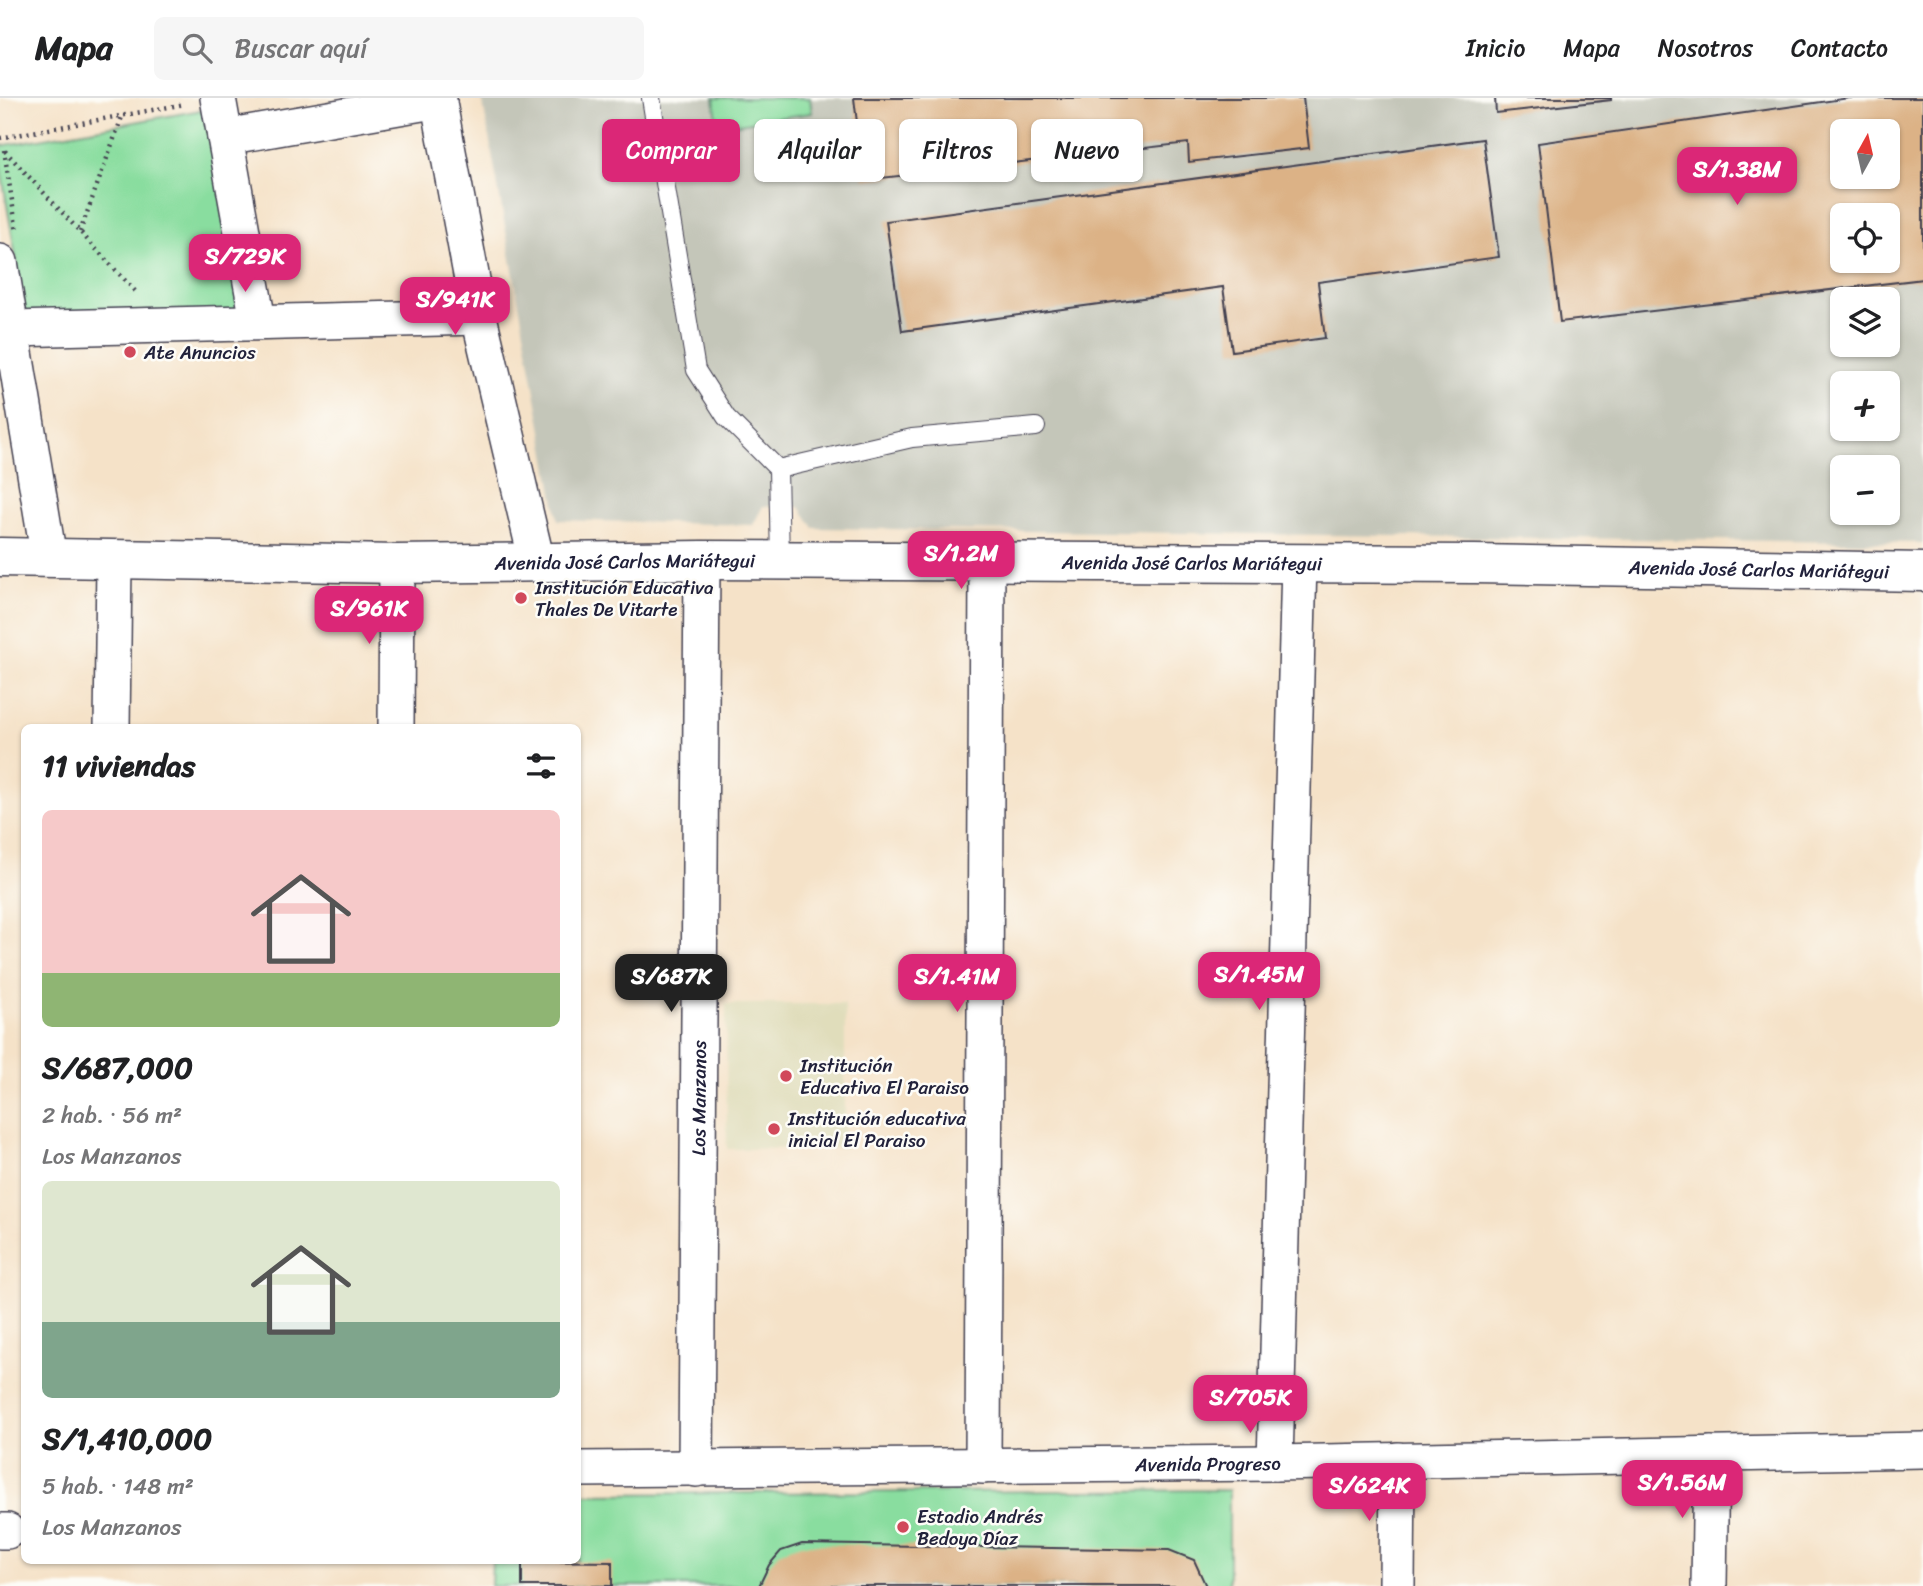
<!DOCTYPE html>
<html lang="es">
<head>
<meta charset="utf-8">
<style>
	:root { --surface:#fff; --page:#f6f6f6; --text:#202124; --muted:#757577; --line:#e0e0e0; --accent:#db2777 }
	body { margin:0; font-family:Sriracha,sans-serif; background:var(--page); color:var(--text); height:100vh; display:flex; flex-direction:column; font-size:26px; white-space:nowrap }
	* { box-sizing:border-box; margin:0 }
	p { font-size:23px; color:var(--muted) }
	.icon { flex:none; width:38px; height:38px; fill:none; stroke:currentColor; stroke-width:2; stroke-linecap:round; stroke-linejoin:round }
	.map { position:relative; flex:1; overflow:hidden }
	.panel { position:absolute; left:21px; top:626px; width:560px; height:840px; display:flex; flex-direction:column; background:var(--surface); border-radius:10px; box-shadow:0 2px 5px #0004 }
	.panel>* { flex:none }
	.hud { position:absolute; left:602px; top:21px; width:665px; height:63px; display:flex; gap:14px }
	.needle { width:46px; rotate:8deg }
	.controls { position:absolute; left:1830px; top:21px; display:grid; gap:14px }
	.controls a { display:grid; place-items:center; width:70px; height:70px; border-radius:10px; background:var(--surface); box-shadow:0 2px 5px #0004; font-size:35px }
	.price { position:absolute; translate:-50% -60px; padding:0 16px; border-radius:14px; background:var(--accent); color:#fff; font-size:23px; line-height:46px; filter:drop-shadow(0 2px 4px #0008) }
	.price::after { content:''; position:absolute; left:50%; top:42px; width:21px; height:16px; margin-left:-10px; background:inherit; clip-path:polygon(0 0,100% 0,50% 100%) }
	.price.on { background:#222; color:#fff }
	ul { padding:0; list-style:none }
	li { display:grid; align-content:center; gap:14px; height:371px; padding:0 21px }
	li span { display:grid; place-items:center; height:217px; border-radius:10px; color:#555 }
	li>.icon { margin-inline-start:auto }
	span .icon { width:126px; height:126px; fill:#fffc; stroke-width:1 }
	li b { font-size:30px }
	h2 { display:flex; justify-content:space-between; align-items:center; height:84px; padding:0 21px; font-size:30px }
	.chip { padding:0 24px; border-radius:10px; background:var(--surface); box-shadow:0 2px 5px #0004; font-size:24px; line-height:63px }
	.chip.on { background:var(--accent); color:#fff }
	header { display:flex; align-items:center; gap:42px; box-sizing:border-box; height:98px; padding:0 35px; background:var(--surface); border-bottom:2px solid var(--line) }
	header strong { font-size:33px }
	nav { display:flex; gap:38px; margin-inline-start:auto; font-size:24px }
	.search { width:490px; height:63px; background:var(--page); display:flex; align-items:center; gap:18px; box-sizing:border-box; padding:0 24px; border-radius:10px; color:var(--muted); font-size:26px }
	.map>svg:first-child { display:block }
	.built { fill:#e0ddbb }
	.industrial { fill:#c4c6b9; fill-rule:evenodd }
	.green { fill:#89dd9f; stroke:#56806d; stroke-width:2 }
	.building { fill:#dcb286; fill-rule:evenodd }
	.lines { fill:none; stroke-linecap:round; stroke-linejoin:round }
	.lane-casing { stroke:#423f50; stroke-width:20 }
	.street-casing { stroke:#423f50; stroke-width:38 }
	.secondary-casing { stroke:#423f50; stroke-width:41 }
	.path { stroke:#423f50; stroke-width:4.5; stroke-dasharray:2 5; stroke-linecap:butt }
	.lane { stroke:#fff; stroke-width:18 }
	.street { stroke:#fff; stroke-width:35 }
	.secondary { stroke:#fff; stroke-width:38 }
	.poi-dot { fill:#d1495b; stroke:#fdfcf7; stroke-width:2.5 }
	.labels { text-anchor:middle; stroke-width:5; stroke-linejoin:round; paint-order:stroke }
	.poi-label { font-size:19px; fill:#22223b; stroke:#fdfcf7; text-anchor:start }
	.street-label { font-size:19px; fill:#22223b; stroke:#fdfcf7 }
</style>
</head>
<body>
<header>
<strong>Mapa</strong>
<div class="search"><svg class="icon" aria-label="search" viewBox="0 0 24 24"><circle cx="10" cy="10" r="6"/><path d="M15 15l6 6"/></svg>Buscar aquí</div>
<nav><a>Inicio</a><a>Mapa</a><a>Nosotros</a><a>Contacto</a></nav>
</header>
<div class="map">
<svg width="1923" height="1488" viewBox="0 0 1923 1488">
	<rect width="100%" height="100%" fill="#fdfcf7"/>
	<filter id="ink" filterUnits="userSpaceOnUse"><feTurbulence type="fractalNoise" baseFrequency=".0143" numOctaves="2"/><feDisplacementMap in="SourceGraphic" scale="14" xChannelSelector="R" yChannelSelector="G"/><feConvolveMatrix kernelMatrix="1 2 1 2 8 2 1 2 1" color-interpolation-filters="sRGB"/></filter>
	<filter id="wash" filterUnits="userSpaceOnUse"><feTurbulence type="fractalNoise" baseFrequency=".00686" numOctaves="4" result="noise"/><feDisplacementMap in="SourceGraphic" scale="28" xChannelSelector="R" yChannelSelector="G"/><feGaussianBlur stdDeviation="1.57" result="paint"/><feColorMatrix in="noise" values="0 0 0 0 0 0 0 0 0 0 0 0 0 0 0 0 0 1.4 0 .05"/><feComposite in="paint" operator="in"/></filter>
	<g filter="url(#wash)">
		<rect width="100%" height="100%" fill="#f5e2c8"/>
		<polygon class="built" points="726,906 845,906 845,1050 727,1051"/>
		<path class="industrial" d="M482 0H1923V445L814 430 800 409 763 408 753 427 558 422ZM1843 33H1888V79H1843ZM1843 117H1888V163H1843ZM1843 201H1888V247H1843ZM1843 285H1888V331H1843ZM1843 369H1888V415H1843Z"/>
		<g class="green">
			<polygon points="714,0 810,0 812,15 718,29"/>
			<polygon points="213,10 248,216 27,225 0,66 0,48"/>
			<polygon points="1229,1392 1229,1488 491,1488 492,1463 578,1463 578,1396"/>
		</g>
		<g id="blocks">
			<g class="building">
				<polygon points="854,0 1303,0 1309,50 1189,64 1188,45 864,82"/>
				<polygon points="1495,0 1611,0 1611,2 1496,15"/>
				<path d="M1849 0H1923V181L1560 224 1538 45ZM1843 33H1888V79H1843ZM1843 117H1888V163H1843Z"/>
				<polygon points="1483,41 1499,159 1318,184 1325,240 1232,253 1223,189 902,233 886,123"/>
				<polygon points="802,1446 1169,1452 1194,1462 1206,1488 759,1488 769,1467 781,1453"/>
				<polygon points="522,1463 612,1464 612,1488 522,1488"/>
			</g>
		</g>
	</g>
	<g filter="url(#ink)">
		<use href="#blocks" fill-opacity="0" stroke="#423f50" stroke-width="2"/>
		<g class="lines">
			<defs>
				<g id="lane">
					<polyline points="651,0 696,272 726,319 778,371 780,462"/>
					<polyline points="778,371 912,340 1036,329"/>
				</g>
				<g id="street">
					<polyline points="218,0 258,223"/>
					<polyline points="438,0 479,219 537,464"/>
					<polyline points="225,39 439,2"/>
					<polyline points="0,164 49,460"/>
					<polyline points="13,231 479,219"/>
					<polyline points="112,630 114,464"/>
					<polyline points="396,630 397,466"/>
					<polyline points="1275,1365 1299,465"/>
					<polyline points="983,1368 987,463"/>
					<path id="s1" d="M578 1371 1275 1365 1923 1352"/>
					<path id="s2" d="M696 1371 702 462"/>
					<polyline points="0,1433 7,1433"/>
					<polyline points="1397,1488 1398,1362"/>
					<polyline points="1709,1488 1711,1356"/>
				</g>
				<g id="secondary">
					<path id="s3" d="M0 459 397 466 702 462 1475 466 1923 474"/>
				</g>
			</defs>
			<use href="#lane" class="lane-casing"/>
			<use href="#street" class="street-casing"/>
			<use href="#secondary" class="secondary-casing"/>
			<g class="path">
				<polyline points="0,40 185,6"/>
				<polyline points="4,52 17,134"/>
				<polyline points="5,53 135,193"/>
				<polyline points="80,134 122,19"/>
			</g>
			<use href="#lane" class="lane"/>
			<use href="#street" class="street"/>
			<use href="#secondary" class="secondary"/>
		</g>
	</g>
	<g class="poi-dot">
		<circle cx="130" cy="254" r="7"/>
		<circle cx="521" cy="500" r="7"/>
		<circle cx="786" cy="978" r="7"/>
		<circle cx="774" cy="1031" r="7"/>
		<circle cx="903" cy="1429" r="7"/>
	</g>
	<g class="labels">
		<g class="poi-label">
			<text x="144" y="261">Ate Anuncios</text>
			<text x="535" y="496">Institución Educativa<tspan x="535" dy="22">Thales De Vitarte</tspan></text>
			<text x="800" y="974">Institución<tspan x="800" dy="22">Educativa El Paraiso</tspan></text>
			<text x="788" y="1027">Institución educativa<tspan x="788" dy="22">inicial El Paraiso</tspan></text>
			<text x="917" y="1425">Estadio Andrés<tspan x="917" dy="22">Bedoya Díaz</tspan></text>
		</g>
		<g class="street-label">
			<text dy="7" stroke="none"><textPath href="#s3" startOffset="625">Avenida José Carlos Mariátegui</textPath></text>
			<text dy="7" stroke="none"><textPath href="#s3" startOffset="1192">Avenida José Carlos Mariátegui</textPath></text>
			<text dy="7" stroke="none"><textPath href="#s3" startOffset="1759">Avenida José Carlos Mariátegui</textPath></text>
			<text dy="7" stroke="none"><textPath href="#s2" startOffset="371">Los Manzanos</textPath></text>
			<text dy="7" stroke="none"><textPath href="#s1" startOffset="630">Avenida Progreso</textPath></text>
		</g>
	</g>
</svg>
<div class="controls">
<a><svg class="needle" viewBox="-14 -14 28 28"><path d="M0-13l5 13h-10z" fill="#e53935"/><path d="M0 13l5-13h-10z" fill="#757577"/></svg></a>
<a><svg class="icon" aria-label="locate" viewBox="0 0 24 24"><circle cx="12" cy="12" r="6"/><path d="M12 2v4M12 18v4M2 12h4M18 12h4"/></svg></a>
<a><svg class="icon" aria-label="layers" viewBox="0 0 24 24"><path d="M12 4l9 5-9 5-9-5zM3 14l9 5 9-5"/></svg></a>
<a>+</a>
<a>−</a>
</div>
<b class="price" style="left:1737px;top:109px">S/1.38M</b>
<b class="price" style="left:245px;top:196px">S/729K</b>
<b class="price" style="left:455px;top:239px">S/941K</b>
<b class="price" style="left:961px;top:493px">S/1.2M</b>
<b class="price" style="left:369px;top:548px">S/961K</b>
<b class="price" style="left:1259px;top:914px">S/1.45M</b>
<b class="price on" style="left:671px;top:916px">S/687K</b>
<b class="price" style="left:957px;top:916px">S/1.41M</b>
<b class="price" style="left:1250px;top:1337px">S/705K</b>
<b class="price" style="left:1682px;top:1422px">S/1.56M</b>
<b class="price" style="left:1369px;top:1425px">S/624K</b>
<div class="hud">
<a class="chip on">Comprar</a>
<a class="chip">Alquilar</a>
<a class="chip">Filtros</a>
<a class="chip">Nuevo</a>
</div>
<section class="panel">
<h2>11 viviendas<svg class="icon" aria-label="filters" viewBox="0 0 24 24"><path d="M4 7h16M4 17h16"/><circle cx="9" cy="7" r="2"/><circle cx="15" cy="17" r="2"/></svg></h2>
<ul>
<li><span style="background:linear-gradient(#f6c9c9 75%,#8fb573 0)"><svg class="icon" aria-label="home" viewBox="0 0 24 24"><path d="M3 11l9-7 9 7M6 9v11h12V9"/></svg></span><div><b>S/687,000</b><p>2 hab. · 56 m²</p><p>Los Manzanos</p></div></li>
<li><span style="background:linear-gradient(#dfe7d0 65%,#7fa58c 0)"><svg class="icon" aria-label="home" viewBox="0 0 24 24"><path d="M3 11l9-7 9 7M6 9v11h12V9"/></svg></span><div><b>S/1,410,000</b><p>5 hab. · 148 m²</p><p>Los Manzanos</p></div></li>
</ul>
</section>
</div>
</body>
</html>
